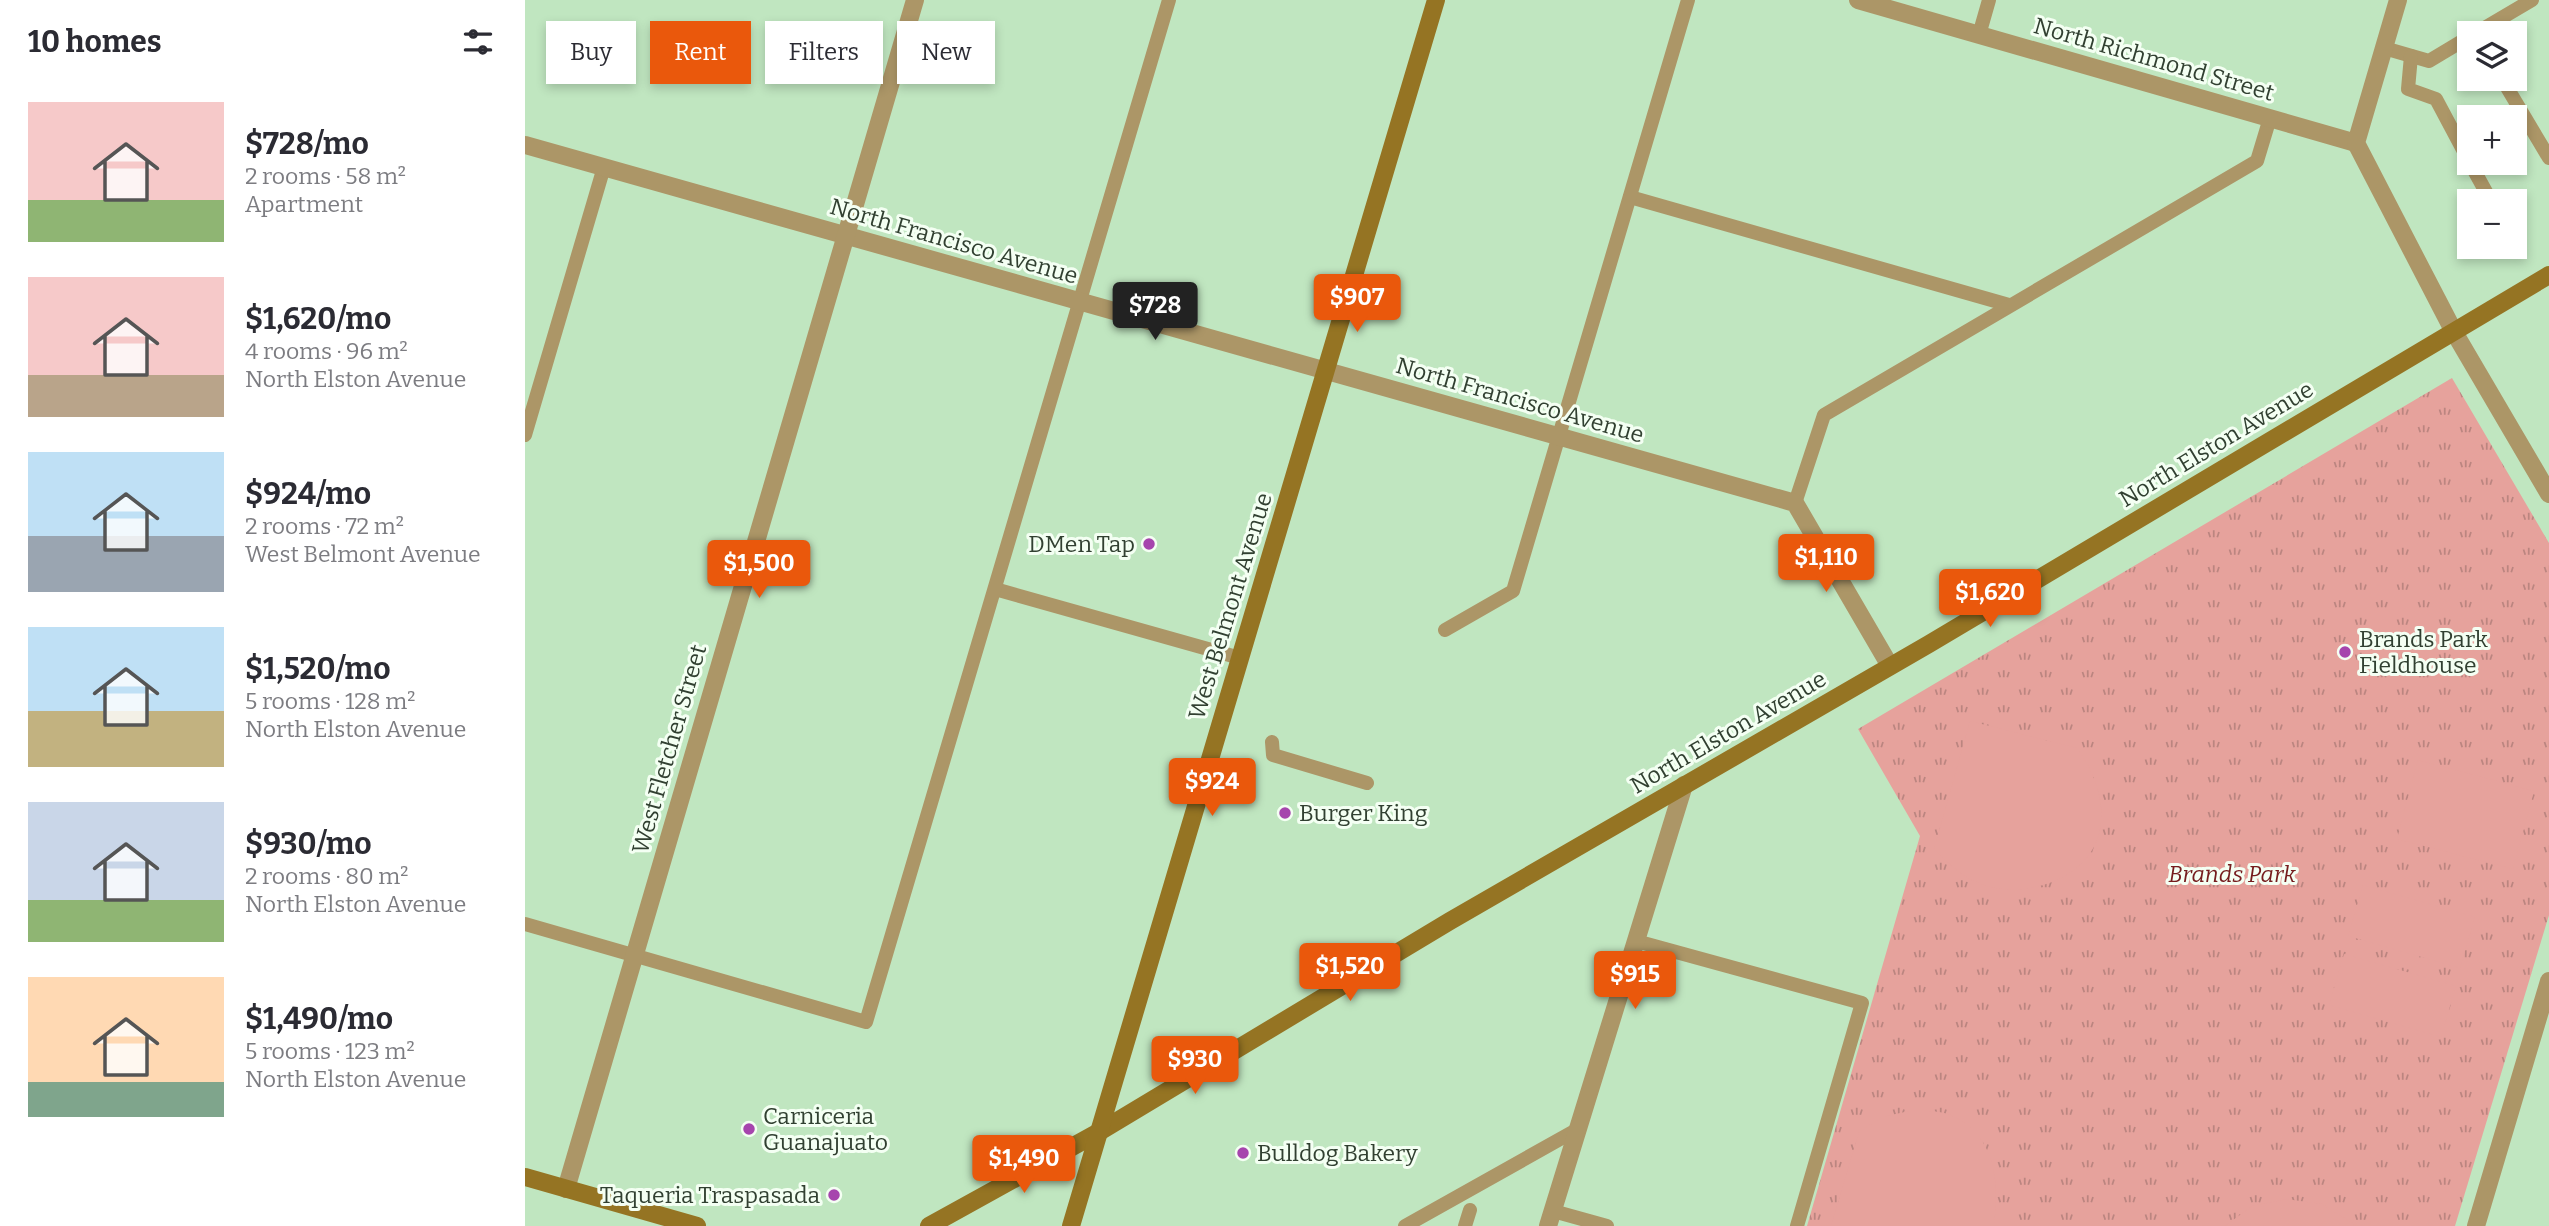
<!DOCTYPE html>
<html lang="en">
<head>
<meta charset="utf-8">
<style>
	:root { --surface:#fff; --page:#f7f7f7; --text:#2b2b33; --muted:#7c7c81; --accent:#ea580c }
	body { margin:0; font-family:Bitter,serif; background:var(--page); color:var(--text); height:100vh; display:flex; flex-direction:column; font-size:26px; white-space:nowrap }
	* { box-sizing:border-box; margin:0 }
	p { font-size:23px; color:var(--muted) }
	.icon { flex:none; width:38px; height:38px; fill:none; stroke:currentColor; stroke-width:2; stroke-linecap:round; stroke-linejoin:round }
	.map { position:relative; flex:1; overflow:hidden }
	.sheet { display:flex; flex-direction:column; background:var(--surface); width:525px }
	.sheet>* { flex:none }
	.hud { position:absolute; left:21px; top:21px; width:665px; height:63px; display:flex; gap:14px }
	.tools { position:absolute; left:1932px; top:21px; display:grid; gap:14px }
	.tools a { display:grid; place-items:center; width:70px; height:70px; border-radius:0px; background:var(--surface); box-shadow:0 4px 10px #0003; font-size:35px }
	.price { position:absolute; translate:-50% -60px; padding:0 16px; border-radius:7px; background:var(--accent); color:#fff; font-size:23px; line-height:46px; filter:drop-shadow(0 2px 4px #0008) }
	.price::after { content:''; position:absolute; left:50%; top:42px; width:21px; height:16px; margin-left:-10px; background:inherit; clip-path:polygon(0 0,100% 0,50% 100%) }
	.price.on { background:#222; color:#fff }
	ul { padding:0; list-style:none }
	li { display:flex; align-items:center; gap:21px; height:175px; padding:0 28px }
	li span { display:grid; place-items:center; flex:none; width:196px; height:140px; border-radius:0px; color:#555 }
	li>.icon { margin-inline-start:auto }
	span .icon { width:84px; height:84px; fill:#fffc; stroke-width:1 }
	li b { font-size:30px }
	h2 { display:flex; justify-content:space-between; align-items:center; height:84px; padding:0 28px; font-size:30px }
	.pill { padding:0 24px; border-radius:0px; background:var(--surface); box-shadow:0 4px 10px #0003; font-size:24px; line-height:63px }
	.pill.on { background:var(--accent); color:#fff }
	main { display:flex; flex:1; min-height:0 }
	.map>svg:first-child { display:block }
	.grass { fill:url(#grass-tufts) }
	.garden { fill:#e6a29c }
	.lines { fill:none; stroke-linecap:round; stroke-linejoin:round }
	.lane { stroke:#ac9667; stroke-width:14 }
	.street { stroke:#ac9667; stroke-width:18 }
	.secondary { stroke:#957423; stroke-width:18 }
	.poi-dot { fill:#a645ad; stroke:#f4fff3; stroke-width:2.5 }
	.labels { text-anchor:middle; stroke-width:6; stroke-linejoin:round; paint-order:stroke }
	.street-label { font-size:23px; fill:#314031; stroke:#f4fff3 }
	.poi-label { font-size:23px; fill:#314031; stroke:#f4fff3; text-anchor:start }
	.park-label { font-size:23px; font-style:italic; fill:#751c1d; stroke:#f4fff3 }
</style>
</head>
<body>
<main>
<section class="sheet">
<h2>10 homes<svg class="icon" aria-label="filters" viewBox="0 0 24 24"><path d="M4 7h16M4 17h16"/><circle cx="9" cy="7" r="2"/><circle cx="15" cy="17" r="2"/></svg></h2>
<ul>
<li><span style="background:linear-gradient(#f6c9c9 70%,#8fb573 0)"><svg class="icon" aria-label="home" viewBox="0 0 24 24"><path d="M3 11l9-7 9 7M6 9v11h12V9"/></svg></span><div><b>$728/mo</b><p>2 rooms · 58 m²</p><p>Apartment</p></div></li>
<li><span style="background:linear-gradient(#f6c9c9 70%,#b9a48a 0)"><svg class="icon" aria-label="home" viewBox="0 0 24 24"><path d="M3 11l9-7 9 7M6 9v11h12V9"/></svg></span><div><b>$1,620/mo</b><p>4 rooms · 96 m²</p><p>North Elston Avenue</p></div></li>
<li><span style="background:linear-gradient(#bfe0f5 60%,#9aa5b1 0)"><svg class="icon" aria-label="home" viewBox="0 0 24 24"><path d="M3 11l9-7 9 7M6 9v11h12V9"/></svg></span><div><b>$924/mo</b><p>2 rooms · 72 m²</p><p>West Belmont Avenue</p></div></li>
<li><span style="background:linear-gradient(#bfe0f5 60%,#c2b280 0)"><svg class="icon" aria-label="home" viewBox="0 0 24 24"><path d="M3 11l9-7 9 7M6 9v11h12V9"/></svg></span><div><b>$1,520/mo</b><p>5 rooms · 128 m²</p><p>North Elston Avenue</p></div></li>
<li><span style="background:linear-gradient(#c9d6e8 70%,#8fb573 0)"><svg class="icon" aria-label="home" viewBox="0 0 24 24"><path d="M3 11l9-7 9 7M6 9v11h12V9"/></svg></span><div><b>$930/mo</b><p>2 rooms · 80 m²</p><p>North Elston Avenue</p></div></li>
<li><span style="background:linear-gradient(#ffd9b3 75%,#7fa58c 0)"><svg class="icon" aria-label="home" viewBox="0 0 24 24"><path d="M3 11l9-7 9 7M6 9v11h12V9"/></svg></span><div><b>$1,490/mo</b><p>5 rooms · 123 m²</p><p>North Elston Avenue</p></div></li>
</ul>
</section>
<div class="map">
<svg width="2024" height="1226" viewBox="0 0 2024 1226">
	<defs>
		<pattern id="grass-tufts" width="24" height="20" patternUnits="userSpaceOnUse" patternTransform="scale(1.75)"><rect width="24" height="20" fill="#e6a29c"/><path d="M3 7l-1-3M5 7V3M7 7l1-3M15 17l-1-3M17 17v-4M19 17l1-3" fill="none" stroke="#bb8580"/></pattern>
	</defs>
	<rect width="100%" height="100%" fill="#c0e6c0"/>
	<polygon class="grass" points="1927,378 2024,543 2024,915 1930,1226 1282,1226 1395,836 1333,729"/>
	<g class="garden">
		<path d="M1445 721 1552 748C1569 772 1582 803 1574 834 1562 879 1503 898 1462 886 1440 880 1425 865 1409 849Z"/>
		<polygon points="1893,760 2009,791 1988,869 1872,839"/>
		<polygon points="1838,885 1950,917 1935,968 1823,936"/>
		<polygon points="1819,954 1931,986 1916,1037 1804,1005"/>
		<path d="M1384 1111C1396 1111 1412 1110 1423 1114 1471 1133 1475 1182 1469 1226H1306L1334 1132 1357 1117Z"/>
		<polygon points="1761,1199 1797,1204 1832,1226 1700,1226 1727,1206"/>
	</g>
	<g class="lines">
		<g class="lane">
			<polyline points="1951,33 2007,0"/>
			<polyline points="1454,35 1464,0"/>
			<polyline points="1859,48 1904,61 1944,37"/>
			<polyline points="1886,56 1883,89 1911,99 1944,161"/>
			<polyline points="1977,79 2024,158"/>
			<polyline points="1945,163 1966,201"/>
			<polyline points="1105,197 1484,305"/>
			<polyline points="0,435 79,167"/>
			<polyline points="1270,503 1299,415 1732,161 1745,118"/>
			<polyline points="470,589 715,658"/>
			<polyline points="920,630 988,591 1163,0"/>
			<polyline points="747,742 748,755 842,783"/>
			<polyline points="0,924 341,1022 644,0"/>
			<polyline points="1111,941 1337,1003 1272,1226"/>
			<polyline points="1028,1211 1082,1226"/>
			<polyline points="880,1226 1053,1129"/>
			<polyline points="940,1226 945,1210"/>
		</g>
		<g class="street">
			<polyline points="1333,0 1831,143"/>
			<polyline points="1873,0 1831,143 1929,332 2024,494"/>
			<polyline points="0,145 1270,503 1365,666"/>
			<polyline points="41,1189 390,0"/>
			<polyline points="1023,1226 1159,785"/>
			<polyline points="1951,1226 2024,981"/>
		</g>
		<g class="secondary">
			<polyline points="0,1177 172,1226"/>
			<polyline points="404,1226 574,1132 925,921 1404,644 2024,275"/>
			<polyline points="546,1226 911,0"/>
		</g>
	</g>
	<g class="poi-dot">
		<circle cx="624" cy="544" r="7"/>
		<circle cx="1820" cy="652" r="7"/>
		<circle cx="760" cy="813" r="7"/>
		<circle cx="224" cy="1129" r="7"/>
		<circle cx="718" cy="1153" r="7"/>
		<circle cx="309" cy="1195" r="7"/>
	</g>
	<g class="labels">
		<g class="street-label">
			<text transform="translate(1629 59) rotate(16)" y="8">North Richmond Street</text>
			<text transform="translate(429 241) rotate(16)" y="8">North Francisco Avenue</text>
			<text transform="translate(995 400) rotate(16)" y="8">North Francisco Avenue</text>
			<text transform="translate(1691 444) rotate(-31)" y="8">North Elston Avenue</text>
			<text transform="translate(705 606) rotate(-73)" y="8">West Belmont Avenue</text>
			<text transform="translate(1203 732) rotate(-30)" y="8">North Elston Avenue</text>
			<text transform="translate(144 749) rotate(-74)" y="8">West Fletcher Street</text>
		</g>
		<g class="poi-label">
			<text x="610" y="552" text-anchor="end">DMen Tap</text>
			<text x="1834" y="647">Brands Park<tspan x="1834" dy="26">Fieldhouse</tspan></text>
			<text x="774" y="821">Burger King</text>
			<text x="238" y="1124">Carniceria<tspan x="238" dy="26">Guanajuato</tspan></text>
			<text x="732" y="1161">Bulldog Bakery</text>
			<text x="295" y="1203" text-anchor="end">Taqueria Traspasada</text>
		</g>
		<g class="park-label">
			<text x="1707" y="882">Brands Park</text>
		</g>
	</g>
</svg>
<div class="tools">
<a><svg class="icon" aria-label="layers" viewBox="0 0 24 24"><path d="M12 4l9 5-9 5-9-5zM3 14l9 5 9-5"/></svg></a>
<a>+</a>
<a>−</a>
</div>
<b class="price" style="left:832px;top:334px">$907</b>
<b class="price on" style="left:630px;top:342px">$728</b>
<b class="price" style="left:1301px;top:594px">$1,110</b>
<b class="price" style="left:234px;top:600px">$1,500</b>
<b class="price" style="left:1465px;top:629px">$1,620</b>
<b class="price" style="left:687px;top:818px">$924</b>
<b class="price" style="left:825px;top:1003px">$1,520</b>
<b class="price" style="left:1110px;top:1011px">$915</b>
<b class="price" style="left:670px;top:1096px">$930</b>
<b class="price" style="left:499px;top:1195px">$1,490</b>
<div class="hud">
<a class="pill">Buy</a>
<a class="pill on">Rent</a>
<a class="pill">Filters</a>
<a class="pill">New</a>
</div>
</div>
</main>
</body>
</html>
